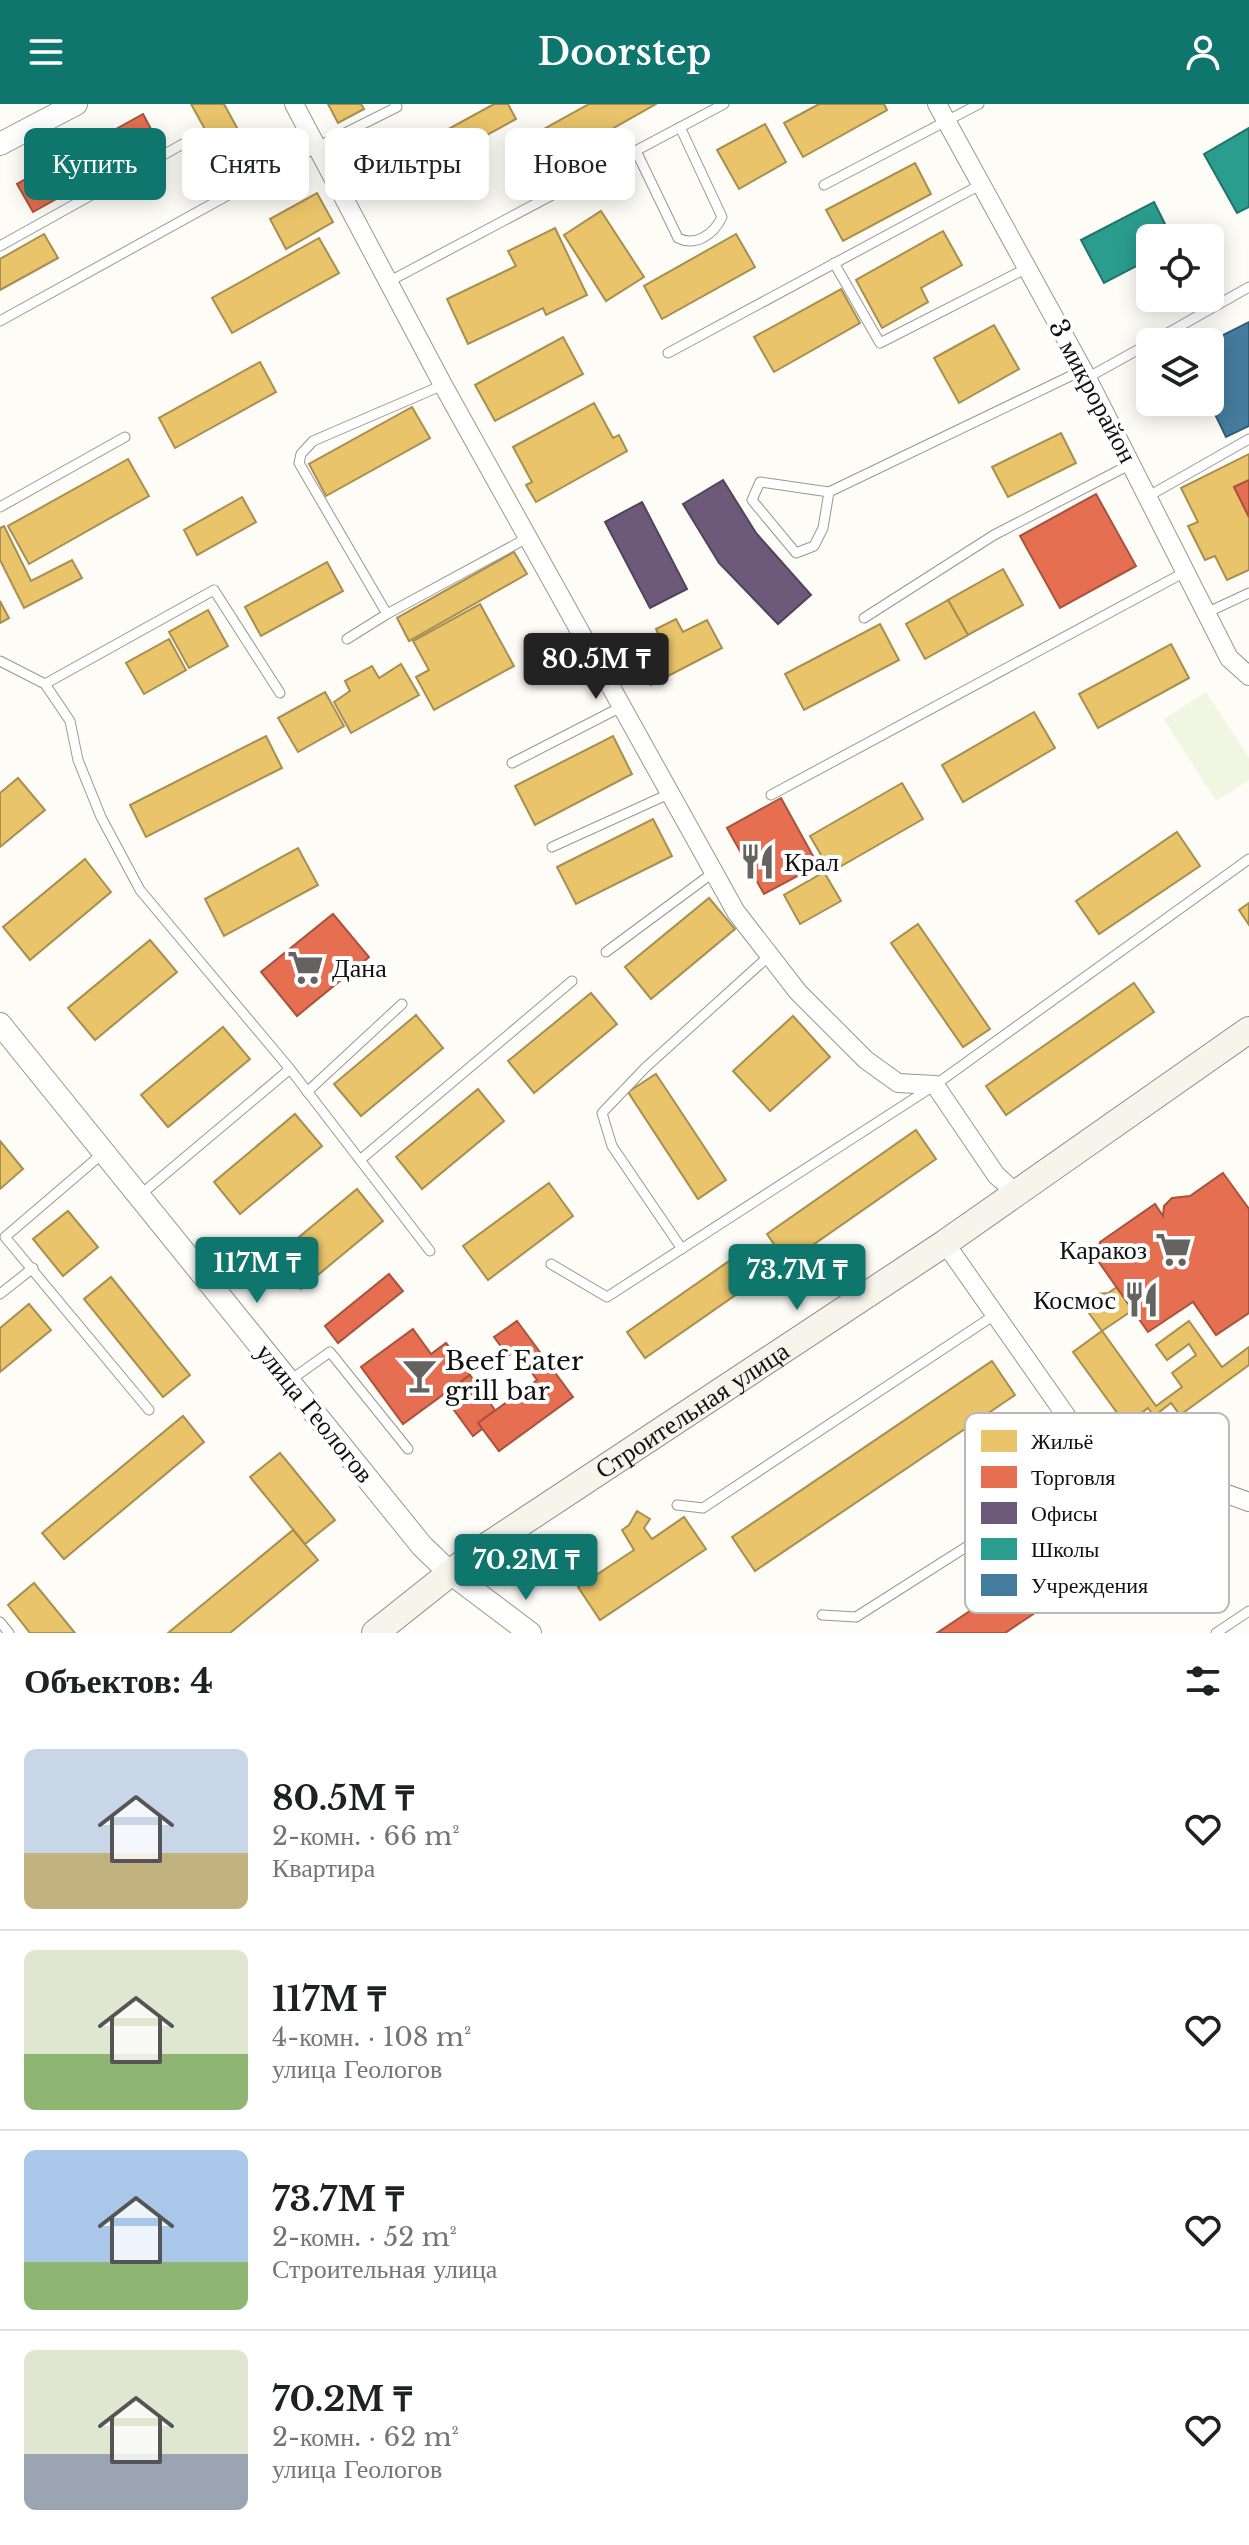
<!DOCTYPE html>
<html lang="ru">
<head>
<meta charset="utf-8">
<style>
	:root { --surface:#fff; --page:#f2f2f2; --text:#202124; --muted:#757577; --line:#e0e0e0; --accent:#0f766e }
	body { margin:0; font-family:"Libre Baskerville",serif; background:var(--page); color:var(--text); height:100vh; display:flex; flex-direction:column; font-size:30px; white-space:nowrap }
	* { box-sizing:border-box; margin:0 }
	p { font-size:26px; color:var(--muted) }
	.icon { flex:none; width:44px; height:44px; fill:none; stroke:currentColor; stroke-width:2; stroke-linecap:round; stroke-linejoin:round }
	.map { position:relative; height:1529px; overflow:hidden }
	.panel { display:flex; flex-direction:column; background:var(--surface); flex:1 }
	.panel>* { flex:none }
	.hud { position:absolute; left:24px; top:24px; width:800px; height:72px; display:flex; gap:16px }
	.buttons { position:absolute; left:1136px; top:120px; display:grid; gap:16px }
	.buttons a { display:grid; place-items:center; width:88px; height:88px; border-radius:12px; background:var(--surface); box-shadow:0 4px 20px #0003; font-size:40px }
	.price { position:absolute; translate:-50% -68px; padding:0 18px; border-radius:8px; background:var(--accent); color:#fff; font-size:26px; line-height:52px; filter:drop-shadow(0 2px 4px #0008) }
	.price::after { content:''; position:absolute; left:50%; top:48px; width:24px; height:18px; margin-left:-12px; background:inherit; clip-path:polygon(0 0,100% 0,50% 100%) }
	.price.current { background:#222; color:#fff }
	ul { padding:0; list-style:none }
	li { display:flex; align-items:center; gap:24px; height:200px; padding:0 24px }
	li+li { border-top:2px solid var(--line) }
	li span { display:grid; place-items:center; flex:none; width:224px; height:160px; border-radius:12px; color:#555 }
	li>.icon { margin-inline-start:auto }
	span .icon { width:96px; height:96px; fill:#fffc; stroke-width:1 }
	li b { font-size:34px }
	h2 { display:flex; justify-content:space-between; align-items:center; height:96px; padding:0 24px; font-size:34px }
	.pill { padding:0 28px; border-radius:12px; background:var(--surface); box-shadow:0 4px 20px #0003; font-size:28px; line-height:72px }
	.pill.current { background:var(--accent); color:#fff }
	header { display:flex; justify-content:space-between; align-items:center; height:104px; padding:0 24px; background:var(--accent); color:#fff; font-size:36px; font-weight:600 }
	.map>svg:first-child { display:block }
	.pitch { fill:#f0f6e1 }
	.homes { fill:#e9c46a; stroke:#a88e4f; stroke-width:2 }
	.shops { fill:#e76f51; stroke:#a7533e; stroke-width:2 }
	.offices { fill:#6d597a; stroke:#51435a; stroke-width:2 }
	.schools { fill:#2a9d8f; stroke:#227369; stroke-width:2 }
	.public { fill:#457b9d; stroke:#355b73; stroke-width:2 }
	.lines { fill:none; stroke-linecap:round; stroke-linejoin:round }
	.service-casing { stroke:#979795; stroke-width:11 }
	.minor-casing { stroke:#979795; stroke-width:20 }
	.tertiary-casing { stroke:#979795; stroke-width:24 }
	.secondary-casing { stroke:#8e8d8b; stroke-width:28 }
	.service { stroke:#fffffe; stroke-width:9 }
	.minor { stroke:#fffffe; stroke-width:18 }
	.tertiary { stroke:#fffffe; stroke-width:22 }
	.secondary { stroke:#f6f4eb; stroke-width:26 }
	.labels { text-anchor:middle; stroke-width:8; stroke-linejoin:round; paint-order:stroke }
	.street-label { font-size:26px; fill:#111; stroke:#fff }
	.poi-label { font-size:26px; fill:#111; stroke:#fff; text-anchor:start }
	.key { fill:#fff; stroke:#b8b8b8; stroke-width:2 }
	.key-label { font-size:22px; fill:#111 }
</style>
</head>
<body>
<header><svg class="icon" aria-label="menu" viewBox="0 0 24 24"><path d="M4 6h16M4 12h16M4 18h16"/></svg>Doorstep<svg class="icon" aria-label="person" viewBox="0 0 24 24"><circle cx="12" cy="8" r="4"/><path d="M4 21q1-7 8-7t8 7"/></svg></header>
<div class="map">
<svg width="1249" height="1529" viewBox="0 0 1249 1529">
	<rect width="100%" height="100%" fill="#fdfcf7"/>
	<polygon class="pitch" points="1206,588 1249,654 1249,676 1216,697 1164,615"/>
	<g class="homes">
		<polygon points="191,0 224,0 253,53 228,67"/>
		<polygon points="328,0 361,0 364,5 338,19"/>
		<polygon points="494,0 508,0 516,15 381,89 370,68"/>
		<polygon points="589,0 656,0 552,59 535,30"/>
		<polygon points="819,0 884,0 887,6 803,53 784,19"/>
		<polygon points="765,20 786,58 739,85 717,46"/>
		<polygon points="915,59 931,90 843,137 826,106"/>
		<polygon points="317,89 333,118 286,145 270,115"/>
		<polygon points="601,107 644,173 606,197 564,131"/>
		<polygon points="555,124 587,191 546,211 543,204 468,240 447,195 516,162 508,147"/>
		<polygon points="943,127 962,161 921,184 928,198 882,224 856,176"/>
		<polygon points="44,130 58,154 0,186 0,155"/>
		<polygon points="736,130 755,163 662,215 644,182"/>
		<polygon points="319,134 339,169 232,229 212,194"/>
		<polygon points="841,185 860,219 774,268 754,233"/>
		<polygon points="994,221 1019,265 959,299 934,254"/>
		<polygon points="563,233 583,270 495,317 475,281"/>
		<polygon points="260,258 276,288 175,344 159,314"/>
		<polygon points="594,299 613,334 619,331 627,347 536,398 526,381 532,378 513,343"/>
		<polygon points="412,303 430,334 326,392 309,360"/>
		<polygon points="1061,329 1076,359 1008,393 992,363"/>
		<polygon points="1249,350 1249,376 1234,383 1249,413 1249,466 1227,476 1215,452 1205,456 1188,422 1198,418 1181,384"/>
		<polygon points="128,355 149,392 29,460 8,422"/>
		<polygon points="242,393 256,418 197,451 184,426"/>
		<polygon points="4,422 31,477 72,456 82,474 24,504 0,456 0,424"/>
		<polygon points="514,448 527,470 409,537 397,514"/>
		<polygon points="327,458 343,487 261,532 245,503"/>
		<polygon points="1003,465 1023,501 968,531 948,496"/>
		<polygon points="948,496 968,531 925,555 906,520"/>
		<polygon points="0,497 9,514 0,519"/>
		<polygon points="480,500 514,562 434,606 416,573 429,566 413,537"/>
		<polygon points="208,506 228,542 189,564 169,528"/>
		<polygon points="676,515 683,528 707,516 722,544 651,581 636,551 662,538 656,525"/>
		<polygon points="880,520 899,556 804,606 785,570"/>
		<polygon points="169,535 186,566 144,590 126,559"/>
		<polygon points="1171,540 1189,574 1098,624 1079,590"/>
		<polygon points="401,560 419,591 351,629 334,598 350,587 345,577 372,562 379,574"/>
		<polygon points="325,588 344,622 298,648 278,614"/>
		<polygon points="1034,608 1055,644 963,698 942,661"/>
		<polygon points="266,632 282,664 146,733 130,701"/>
		<polygon points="613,632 632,670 535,721 515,682"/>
		<polygon points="18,674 45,706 0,743 0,689"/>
		<polygon points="902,679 923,715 831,768 810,732"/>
		<polygon points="653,715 672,752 576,800 557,763"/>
		<polygon points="1177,728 1200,762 1099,830 1076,797"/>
		<polygon points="298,744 318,781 224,832 205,795"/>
		<polygon points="85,755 111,788 30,856 3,823"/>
		<polygon points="824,768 841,797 800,820 784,791"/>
		<polygon points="709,794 735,825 651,895 625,863"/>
		<polygon points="1249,799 1249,821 1239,806"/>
		<polygon points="918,820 990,925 963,943 891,839"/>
		<polygon points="150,836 177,868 95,936 68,904"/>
		<polygon points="1134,879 1154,908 1006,1011 986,982"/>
		<polygon points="591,889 617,920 534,989 508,957"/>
		<polygon points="416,911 443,944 361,1012 334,980"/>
		<polygon points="793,912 830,953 770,1007 733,967"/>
		<polygon points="223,923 250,955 168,1023 141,991"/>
		<polygon points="656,970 726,1076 698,1095 628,988"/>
		<polygon points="478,985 504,1017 422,1085 396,1053"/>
		<polygon points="295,1010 322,1042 240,1110 214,1078"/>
		<polygon points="916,1026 936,1055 787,1159 767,1130"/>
		<polygon points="0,1037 23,1065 0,1085"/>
		<polygon points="549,1079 573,1112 488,1176 463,1142"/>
		<polygon points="357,1085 383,1117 301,1185 275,1153"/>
		<polygon points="68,1107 98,1143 63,1172 33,1135"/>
		<polygon points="732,1155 750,1181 645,1254 627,1228"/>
		<polygon points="111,1173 190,1271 163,1293 84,1195"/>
		<polygon points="1117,1183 1133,1206 1102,1227 1086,1205 1095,1199 1098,1190 1108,1189"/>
		<polygon points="29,1200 51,1226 0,1268 0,1224"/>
		<polygon points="1189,1217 1222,1263 1249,1243 1249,1261 1180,1311 1171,1299 1154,1312 1148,1304 1126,1321 1073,1248 1102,1227 1156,1302 1182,1283 1172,1269 1196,1251 1189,1240 1167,1256 1156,1241"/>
		<polygon points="992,1257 1015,1291 755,1467 732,1433"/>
		<polygon points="183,1312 204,1338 64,1455 42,1429"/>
		<polygon points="280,1349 335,1416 305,1440 250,1373"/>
		<polygon points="637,1407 650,1415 644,1424 652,1435 684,1413 706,1445 600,1516 578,1483 634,1446 622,1426 629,1421"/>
		<polygon points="293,1426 318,1456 230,1529 168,1529"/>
		<polygon points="34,1479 75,1529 30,1529 8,1501"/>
	</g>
	<g class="shops">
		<polygon points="143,10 158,38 33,108 17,80"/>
		<polygon points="1249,376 1249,413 1234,383"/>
		<polygon points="1096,390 1136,462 1060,504 1020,432"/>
		<polygon points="781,694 818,761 764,790 727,724"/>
		<polygon points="333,810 369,853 297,912 261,868"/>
		<polygon points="1223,1069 1249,1105 1249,1209 1216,1231 1193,1198 1148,1228 1096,1154 1100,1138 1155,1100 1163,1112 1164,1102 1172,1094 1190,1092"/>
		<polygon points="389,1170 403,1187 338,1239 325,1222"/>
		<polygon points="517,1217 573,1293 499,1347 478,1319 537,1276 515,1246 508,1252 494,1233"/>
		<polygon points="413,1225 431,1250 446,1239 470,1271 403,1320 361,1263"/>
		<polygon points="470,1271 495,1306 478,1319 482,1325 473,1332 443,1291"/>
		<polygon points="1159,1380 1180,1412 1005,1529 937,1529"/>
	</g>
	<g class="offices">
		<polygon points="723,376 756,429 811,491 778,520 719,459 683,400"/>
		<polygon points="642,398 687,485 650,504 605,418"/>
	</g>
	<g class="schools">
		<polygon points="1249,24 1249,103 1237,109 1204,50"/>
		<polygon points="1154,98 1172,134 1150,134 1150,155 1104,179 1081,136"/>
	</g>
	<polygon class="public" points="1249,218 1249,322 1226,333 1209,298 1210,294 1223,288 1210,263 1209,238"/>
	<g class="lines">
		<defs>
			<g id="service">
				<path d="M636 47 678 134C696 143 714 130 722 113L680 23"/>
				<polyline points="824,81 979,0"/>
				<polyline points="0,142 190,36 221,95 317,43 397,3 395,0"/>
				<polyline points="834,159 880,239 1027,164"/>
				<polyline points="388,178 724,0"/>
				<polyline points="0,217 221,95"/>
				<polyline points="1152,238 1249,183"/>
				<polyline points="668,249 980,81"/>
				<polyline points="1087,274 1150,239"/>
				<polyline points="829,388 823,424 814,442 796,449 752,396 760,378 829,388 1083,266"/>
				<polyline points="1147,393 1249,335"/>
				<polyline points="0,403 125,333"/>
				<polyline points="1206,509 1249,489"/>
				<polyline points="387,510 299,359 301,350 313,337 443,281"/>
				<polyline points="864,514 994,431 1131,360"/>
				<polyline points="347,535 387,510 529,433"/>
				<polyline points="0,557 45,580 214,486 280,589"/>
				<polyline points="45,580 70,617 78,656 101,713 140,786 290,965 139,1092"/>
				<polyline points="512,659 623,602"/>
				<polyline points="771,691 1185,468"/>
				<polyline points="552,743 671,689"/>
				<polyline points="606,848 714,768"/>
				<polyline points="290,965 430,1147"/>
				<polyline points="307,988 402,900"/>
				<polyline points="102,1050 5,1133 149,1306"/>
				<polyline points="360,1056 572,877"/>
				<polyline points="682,1145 612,1042 602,1009 645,964 769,852"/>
				<polyline points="551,1160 607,1193 935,981 1249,755"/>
				<polyline points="0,1190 33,1164"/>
				<polyline points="289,1277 330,1248 408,1345"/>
				<polyline points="677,1401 703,1404 996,1210"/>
				<polyline points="822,1511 856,1513 1114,1349"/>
				<polyline points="0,1518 9,1529"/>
				<polyline points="1216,1529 1249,1507"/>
			</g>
			<g id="minor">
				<polyline points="294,0 443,281 736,808 798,888 866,956 898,979 935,981 996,1071 1017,1090"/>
				<polyline points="937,0 1083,266 1229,554 1249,572"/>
				<polyline points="945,1139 1081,1333 1114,1349 1249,1398"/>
			</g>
			<g id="tertiary">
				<polyline points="0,40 76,0"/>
				<polyline points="0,920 422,1442 449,1468 530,1529"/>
			</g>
			<g id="secondary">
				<path id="s1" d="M375 1529 473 1451 945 1139 1249 926"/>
			</g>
		</defs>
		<use href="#service" class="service-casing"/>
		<use href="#minor" class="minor-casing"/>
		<use href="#tertiary" class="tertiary-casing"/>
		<use href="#secondary" class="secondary-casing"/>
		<use href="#service" class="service"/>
		<use href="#minor" class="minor"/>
		<use href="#tertiary" class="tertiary"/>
		<use href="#secondary" class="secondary"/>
	</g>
	<defs>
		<symbol id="restaurant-bare" viewBox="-9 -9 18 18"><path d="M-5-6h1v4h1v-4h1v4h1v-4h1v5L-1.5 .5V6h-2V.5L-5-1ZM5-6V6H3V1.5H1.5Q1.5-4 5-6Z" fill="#646362" stroke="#fff" stroke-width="2.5" paint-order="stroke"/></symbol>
		<symbol id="supermarket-bare" viewBox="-9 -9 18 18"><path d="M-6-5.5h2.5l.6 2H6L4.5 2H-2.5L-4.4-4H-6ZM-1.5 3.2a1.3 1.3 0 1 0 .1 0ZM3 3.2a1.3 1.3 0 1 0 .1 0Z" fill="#646362" stroke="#fff" stroke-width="2.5" paint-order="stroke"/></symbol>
		<symbol id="bar-bare" viewBox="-9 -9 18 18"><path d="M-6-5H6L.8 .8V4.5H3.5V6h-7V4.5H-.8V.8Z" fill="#646362" stroke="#fff" stroke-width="2.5" paint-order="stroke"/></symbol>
	</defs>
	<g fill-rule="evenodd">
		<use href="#restaurant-bare" x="732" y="732" width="51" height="51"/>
		<use href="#supermarket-bare" x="280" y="838" width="51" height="51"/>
		<use href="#supermarket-bare" x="1148" y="1120" width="51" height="51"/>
		<use href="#restaurant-bare" x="1116" y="1170" width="51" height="51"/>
		<use href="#bar-bare" x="394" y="1246" width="51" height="51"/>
	</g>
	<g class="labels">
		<g class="street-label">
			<text transform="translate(1093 287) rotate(62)" y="9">3 микрорайон</text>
			<text dy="9" stroke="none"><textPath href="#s1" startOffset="388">Строительная улица</textPath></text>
			<text transform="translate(315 1309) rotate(51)" y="9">улица Геологов</text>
		</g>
		<g class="poi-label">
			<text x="784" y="767">Крал</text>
			<text x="332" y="873">Дана</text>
			<text x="1147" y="1155" text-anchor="end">Каракоз</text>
			<text x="1116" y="1205" text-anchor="end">Космос</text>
			<text x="445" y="1266">Beef Eater<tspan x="445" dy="30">grill bar</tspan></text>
		</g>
	</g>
	<rect x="965" y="1309" width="264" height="200" rx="12" class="key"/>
	<rect x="981" y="1326" width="36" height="22" fill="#e9c46a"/>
	<rect x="981" y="1362" width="36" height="22" fill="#e76f51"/>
	<rect x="981" y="1398" width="36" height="22" fill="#6d597a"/>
	<rect x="981" y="1434" width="36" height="22" fill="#2a9d8f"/>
	<rect x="981" y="1470" width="36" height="22" fill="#457b9d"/>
	<g class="key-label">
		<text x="1031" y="1345">Жильё</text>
		<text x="1031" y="1381">Торговля</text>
		<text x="1031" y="1417">Офисы</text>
		<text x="1031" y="1453">Школы</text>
		<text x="1031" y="1489">Учреждения</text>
	</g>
</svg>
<div class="buttons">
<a><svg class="icon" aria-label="locate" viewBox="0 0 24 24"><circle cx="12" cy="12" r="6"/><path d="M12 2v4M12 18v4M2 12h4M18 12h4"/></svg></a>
<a><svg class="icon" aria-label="layers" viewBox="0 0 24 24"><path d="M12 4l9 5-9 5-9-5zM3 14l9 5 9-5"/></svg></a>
</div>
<b class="price current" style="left:596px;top:597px">80.5M ₸</b>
<b class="price" style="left:257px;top:1201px">117M ₸</b>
<b class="price" style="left:797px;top:1208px">73.7M ₸</b>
<b class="price" style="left:526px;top:1498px">70.2M ₸</b>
<div class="hud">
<a class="pill current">Купить</a>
<a class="pill">Снять</a>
<a class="pill">Фильтры</a>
<a class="pill">Новое</a>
</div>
</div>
<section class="panel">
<h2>Объектов: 4<svg class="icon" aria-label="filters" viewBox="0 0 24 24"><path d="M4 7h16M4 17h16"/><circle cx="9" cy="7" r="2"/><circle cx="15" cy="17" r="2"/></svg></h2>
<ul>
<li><span style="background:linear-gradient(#c9d6e8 65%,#c2b280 0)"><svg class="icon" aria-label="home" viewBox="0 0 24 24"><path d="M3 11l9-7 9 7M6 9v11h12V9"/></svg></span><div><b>80.5M ₸</b><p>2-комн. · 66 m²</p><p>Квартира</p></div><svg class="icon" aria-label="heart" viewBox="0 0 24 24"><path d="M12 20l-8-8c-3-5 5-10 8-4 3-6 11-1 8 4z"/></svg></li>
<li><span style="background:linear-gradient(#dfe7d0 65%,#8fb573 0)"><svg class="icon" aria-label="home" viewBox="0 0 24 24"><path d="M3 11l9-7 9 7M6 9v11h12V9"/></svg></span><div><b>117M ₸</b><p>4-комн. · 108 m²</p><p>улица Геологов</p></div><svg class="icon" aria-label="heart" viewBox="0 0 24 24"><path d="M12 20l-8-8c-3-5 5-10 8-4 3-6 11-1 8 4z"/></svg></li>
<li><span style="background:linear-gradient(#a9c7e8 70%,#8fb573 0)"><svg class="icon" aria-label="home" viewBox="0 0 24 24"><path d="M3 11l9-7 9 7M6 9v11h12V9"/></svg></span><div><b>73.7M ₸</b><p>2-комн. · 52 m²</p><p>Строительная улица</p></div><svg class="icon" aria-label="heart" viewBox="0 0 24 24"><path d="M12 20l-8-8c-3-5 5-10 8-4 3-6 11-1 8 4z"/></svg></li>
<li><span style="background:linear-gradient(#dfe7d0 65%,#9aa5b1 0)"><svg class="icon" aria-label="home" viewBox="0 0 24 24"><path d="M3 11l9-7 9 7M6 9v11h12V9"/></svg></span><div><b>70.2M ₸</b><p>2-комн. · 62 m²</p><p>улица Геологов</p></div><svg class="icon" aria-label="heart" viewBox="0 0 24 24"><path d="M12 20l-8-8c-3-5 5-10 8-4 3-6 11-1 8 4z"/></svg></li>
</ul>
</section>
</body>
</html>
